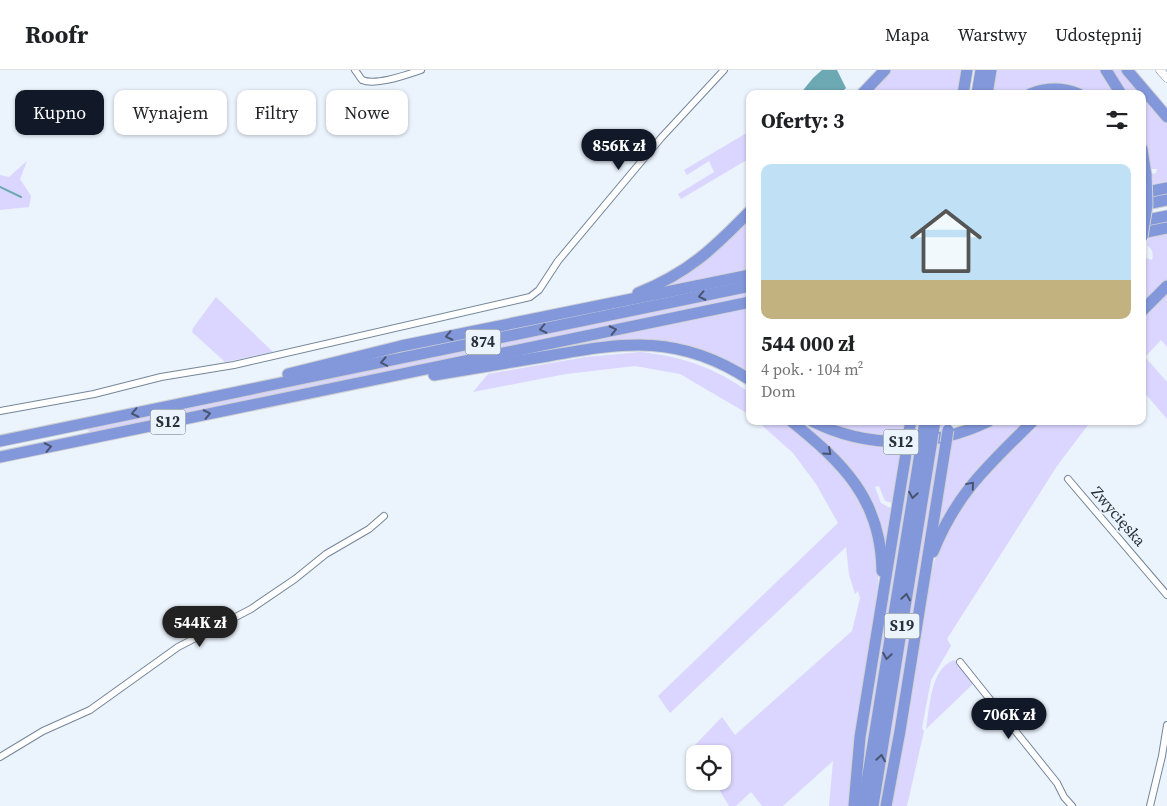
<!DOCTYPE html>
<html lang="pl">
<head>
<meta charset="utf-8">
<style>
	:root { --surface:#fff; --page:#f6f6f6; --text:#202124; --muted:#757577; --line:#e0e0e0; --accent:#111827 }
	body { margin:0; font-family:"Source Serif 4",serif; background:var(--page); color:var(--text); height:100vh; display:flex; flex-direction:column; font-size:19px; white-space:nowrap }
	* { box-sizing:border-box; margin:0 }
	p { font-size:16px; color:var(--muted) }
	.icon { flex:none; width:28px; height:28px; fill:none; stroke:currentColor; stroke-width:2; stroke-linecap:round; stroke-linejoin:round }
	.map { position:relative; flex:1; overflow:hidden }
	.drawer { position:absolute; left:746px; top:20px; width:400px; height:335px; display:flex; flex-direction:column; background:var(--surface); border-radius:10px; box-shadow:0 1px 4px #0004 }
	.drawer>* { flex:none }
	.hud { position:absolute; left:15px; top:20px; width:475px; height:45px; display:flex; gap:10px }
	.tools { position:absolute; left:686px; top:675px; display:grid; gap:10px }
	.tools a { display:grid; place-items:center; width:45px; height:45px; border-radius:10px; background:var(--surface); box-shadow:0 1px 4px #0004; font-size:25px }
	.price { position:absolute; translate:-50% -42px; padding:0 11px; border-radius:18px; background:var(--accent); color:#fff; font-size:16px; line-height:32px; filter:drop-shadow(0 1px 2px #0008) }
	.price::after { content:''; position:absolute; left:50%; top:30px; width:15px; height:11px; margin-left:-8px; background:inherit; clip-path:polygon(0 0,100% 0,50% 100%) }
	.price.current { background:#222; color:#fff }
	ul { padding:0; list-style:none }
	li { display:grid; align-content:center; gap:10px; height:265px; padding:0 15px }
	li+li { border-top:1px solid var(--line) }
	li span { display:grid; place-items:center; height:155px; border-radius:10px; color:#555 }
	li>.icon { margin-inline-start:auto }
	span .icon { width:90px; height:90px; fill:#fffc; stroke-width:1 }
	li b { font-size:21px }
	h2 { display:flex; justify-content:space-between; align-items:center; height:60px; padding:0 15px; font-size:21px }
	.chip { padding:0 18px; border-radius:10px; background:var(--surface); box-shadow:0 1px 4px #0004; font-size:18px; line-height:45px }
	.chip.current { background:var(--accent); color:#fff }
	header { display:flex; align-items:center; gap:30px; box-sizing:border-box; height:70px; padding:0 25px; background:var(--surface); border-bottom:1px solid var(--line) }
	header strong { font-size:24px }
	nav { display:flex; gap:28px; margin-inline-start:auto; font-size:18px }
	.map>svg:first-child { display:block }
	.green { fill:#dbd6ff }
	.water { fill:#6ca9b3 }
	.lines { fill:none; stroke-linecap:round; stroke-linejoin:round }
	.stream { stroke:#6ca9b3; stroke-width:2 }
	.minor-casing { stroke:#74869a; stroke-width:8 }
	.tertiary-casing { stroke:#74869a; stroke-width:9 }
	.motorway-casing { stroke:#d0d1d3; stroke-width:13 }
	.minor { stroke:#fff; stroke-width:6 }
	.tertiary { stroke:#fff; stroke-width:8 }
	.motorway { stroke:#8398db; stroke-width:11 }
	.motorway-bridge-casing { stroke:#d0d1d3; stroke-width:13; stroke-linecap:butt }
	.motorway-bridge { stroke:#8398db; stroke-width:11 }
	.oneway { stroke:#485471 }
	.labels { text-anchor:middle; stroke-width:4; stroke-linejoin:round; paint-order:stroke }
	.shield { fill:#ebf3fc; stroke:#626a73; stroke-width:1 }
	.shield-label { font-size:15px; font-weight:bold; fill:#283038 }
	.street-label { font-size:16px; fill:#283038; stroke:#ebf3fc }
</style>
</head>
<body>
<header>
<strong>Roofr</strong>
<nav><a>Mapa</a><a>Warstwy</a><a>Udostępnij</a></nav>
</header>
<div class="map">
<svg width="1167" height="736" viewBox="0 0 1167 736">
	<rect width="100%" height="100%" fill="#ebf3fc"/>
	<g class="green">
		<polygon points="890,0 964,0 960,24 867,24"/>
		<polygon points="996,0 1102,0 1117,24 1085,24 1080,21 993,24"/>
		<polygon points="1112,0 1123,0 1167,50 1167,116 1153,119 1152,104 1156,103 1157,99 1151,99 1143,60 1142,24 1128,24"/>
		<polygon points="750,61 750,88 681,129 678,124 714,102 709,91 687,105 684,100"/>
		<polygon points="27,91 20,109 31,126 29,137 0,140 0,105 9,107"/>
		<polygon points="750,144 750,202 651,222"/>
		<path d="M1167 161V212L1143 237V187L1152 190C1154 183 1152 179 1147 175L1149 164Z"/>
		<polygon points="750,219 750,229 89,364 88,356"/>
		<polygon points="1167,222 1167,277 1161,270 1145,287 1167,312 1167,349 1143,321 1142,247"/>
		<polygon points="216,227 273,282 225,292 192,262 193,258"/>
		<polygon points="750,236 750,306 673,274 476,294"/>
		<path d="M640 282C682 286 716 298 750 323V345L680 304 635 296 566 304 473 322 488 304 586 287Z"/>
		<polygon points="757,351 785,351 834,392 868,444 879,493 878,515 850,736 829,736 833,691 783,736 762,736 751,722 736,736 729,736 714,711 722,711 722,684 698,684 694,676 722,647 735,665 852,561 860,528 858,521 855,524 849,504 846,477 670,643 658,626 838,453 816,414 793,383"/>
		<polygon points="795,351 801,351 823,362 903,377 893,433 885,431 879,416 875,417 881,433 892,439 885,491 873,442"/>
		<polygon points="820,351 907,351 904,368 873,366"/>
		<polygon points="913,351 919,351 857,736 859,688"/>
		<polygon points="941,351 947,351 883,736 879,736"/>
		<polygon points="1000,351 1030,351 935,470 949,372"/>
		<path d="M1038 351H1091L1057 396 947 569 951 576 931 610 922 658 924 661 907 736H889L926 524C931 504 936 482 945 462 968 419 1005 386 1038 351Z"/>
		<path d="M954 590 974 613 926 659C930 637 930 599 954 590Z"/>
	</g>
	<polygon class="water" points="822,0 837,0 846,18 840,24 800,24 813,8"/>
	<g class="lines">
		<polyline class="stream" points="0,117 21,127"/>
		<defs>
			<g id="minor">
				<path d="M355 0 362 10C376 16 406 5 421 0"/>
				<polyline points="0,341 94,324 161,307 234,295 530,227 539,220 558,191 661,68 724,0"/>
				<polyline points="1068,409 1167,525"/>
				<polyline points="960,592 1057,713 1064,727 1072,736"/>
				<polyline points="0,687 43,661 90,640 178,577 251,539 295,509 326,484 369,459 384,446"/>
				<polyline points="1150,736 1162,686 1167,655"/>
			</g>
			<polyline id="tertiary" points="1160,0 1167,8"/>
			<g id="motorway">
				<polyline points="1106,0 1121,24"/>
				<polyline points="1127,0 1167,47"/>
				<polyline points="862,24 885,0"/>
				<polyline points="963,24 967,0"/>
				<polyline points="977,24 981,0"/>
				<polyline points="987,24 991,0"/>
				<path d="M1030 24C1047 17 1062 17 1079 24"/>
				<polyline points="1142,79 1146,105"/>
				<polyline points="1142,123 1167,118"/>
				<polyline points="1142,135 1167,130"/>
				<polyline points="1142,151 1167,146"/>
				<polyline points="1142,163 1167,158"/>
				<path d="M638 223C688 203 713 179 750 141"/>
				<polyline points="1142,241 1167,216"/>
				<polyline points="288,304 401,276 750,205"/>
				<path d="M434 305C472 299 510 292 548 286 626 272 680 264 750 310"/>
				<path d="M791 351C843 393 881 429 882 501"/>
				<path d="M812 351C867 379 934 378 989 351"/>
				<polyline points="933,363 935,351"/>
				<polyline points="923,364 925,351"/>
				<polyline points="908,366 911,351"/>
				<polyline points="0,371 750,216"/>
				<polyline points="0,387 750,232"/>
				<path d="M933 482C957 422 989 395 1033 351"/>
				<polyline points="854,736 860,667 907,377"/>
				<polyline points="863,736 921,377"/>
				<polyline points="873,736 931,376"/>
				<polyline points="886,736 900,661 946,373"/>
			</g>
		</defs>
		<use href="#minor" class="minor-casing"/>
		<use href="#tertiary" class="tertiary-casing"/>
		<use href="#motorway" class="motorway-casing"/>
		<use href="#minor" class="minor"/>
		<use href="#tertiary" class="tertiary"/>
		<use href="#motorway" class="motorway"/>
		<defs>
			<g id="motorway-bridge">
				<polyline points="1142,167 1147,135 1146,105"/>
				<polyline points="946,373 948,360"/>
				<polyline points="931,376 933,363"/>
				<polyline points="907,377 908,366"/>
				<polyline points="921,377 923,364"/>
			</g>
		</defs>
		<use href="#motorway-bridge" class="motorway-bridge-casing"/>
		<use href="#motorway-bridge" class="motorway-bridge"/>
	</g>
	<defs><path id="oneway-chevron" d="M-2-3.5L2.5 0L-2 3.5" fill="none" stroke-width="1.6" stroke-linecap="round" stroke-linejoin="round" transform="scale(1.25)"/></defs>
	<g class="oneway">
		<use href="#oneway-chevron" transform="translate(702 226) rotate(168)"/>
		<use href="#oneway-chevron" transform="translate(543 259) rotate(168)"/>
		<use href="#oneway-chevron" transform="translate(613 260) rotate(-12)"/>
		<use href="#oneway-chevron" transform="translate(449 266) rotate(168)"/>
		<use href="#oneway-chevron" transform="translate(384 292) rotate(169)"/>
		<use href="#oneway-chevron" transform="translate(135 343) rotate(168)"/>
		<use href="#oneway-chevron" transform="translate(207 344) rotate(-12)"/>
		<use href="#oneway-chevron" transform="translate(48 377) rotate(-12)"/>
		<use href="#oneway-chevron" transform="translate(828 382) rotate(42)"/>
		<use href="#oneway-chevron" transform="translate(971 415) rotate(-50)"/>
		<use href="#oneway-chevron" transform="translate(913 425) rotate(99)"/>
		<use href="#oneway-chevron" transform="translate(906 527) rotate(-81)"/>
		<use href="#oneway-chevron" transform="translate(887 586) rotate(99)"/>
		<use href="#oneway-chevron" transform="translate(881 688) rotate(-81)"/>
	</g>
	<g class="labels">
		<g class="shield">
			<rect x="465.5" y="259.5" width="35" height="25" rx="4"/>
			<rect x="150.5" y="339.5" width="35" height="25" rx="4"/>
			<rect x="883.5" y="359.5" width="35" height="25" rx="4"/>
			<rect x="884.5" y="543.5" width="35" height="25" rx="4"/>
		</g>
		<g class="shield-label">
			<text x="483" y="277">874</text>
			<text x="168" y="357">S12</text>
			<text x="901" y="377">S12</text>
			<text x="902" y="561">S19</text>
		</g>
		<g class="street-label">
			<text transform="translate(1119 446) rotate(49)" y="6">Zwycięska</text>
		</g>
	</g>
</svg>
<div class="tools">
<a><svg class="icon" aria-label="locate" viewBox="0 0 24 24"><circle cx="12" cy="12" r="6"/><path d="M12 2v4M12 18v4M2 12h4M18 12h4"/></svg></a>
</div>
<b class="price" style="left:619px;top:101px">856K zł</b>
<b class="price current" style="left:200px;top:578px">544K zł</b>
<b class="price" style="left:1009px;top:670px">706K zł</b>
<div class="hud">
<a class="chip current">Kupno</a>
<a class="chip">Wynajem</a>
<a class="chip">Filtry</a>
<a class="chip">Nowe</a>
</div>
<section class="drawer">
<h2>Oferty: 3<svg class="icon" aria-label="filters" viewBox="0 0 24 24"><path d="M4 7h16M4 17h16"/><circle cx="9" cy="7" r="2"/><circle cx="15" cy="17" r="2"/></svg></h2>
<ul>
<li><span style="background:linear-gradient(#bfe0f5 75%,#c2b280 0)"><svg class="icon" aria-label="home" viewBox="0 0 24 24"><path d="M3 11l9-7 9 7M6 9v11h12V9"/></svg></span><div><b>544 000 zł</b><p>4 pok. · 104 m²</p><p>Dom</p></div></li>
</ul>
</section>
</div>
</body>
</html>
